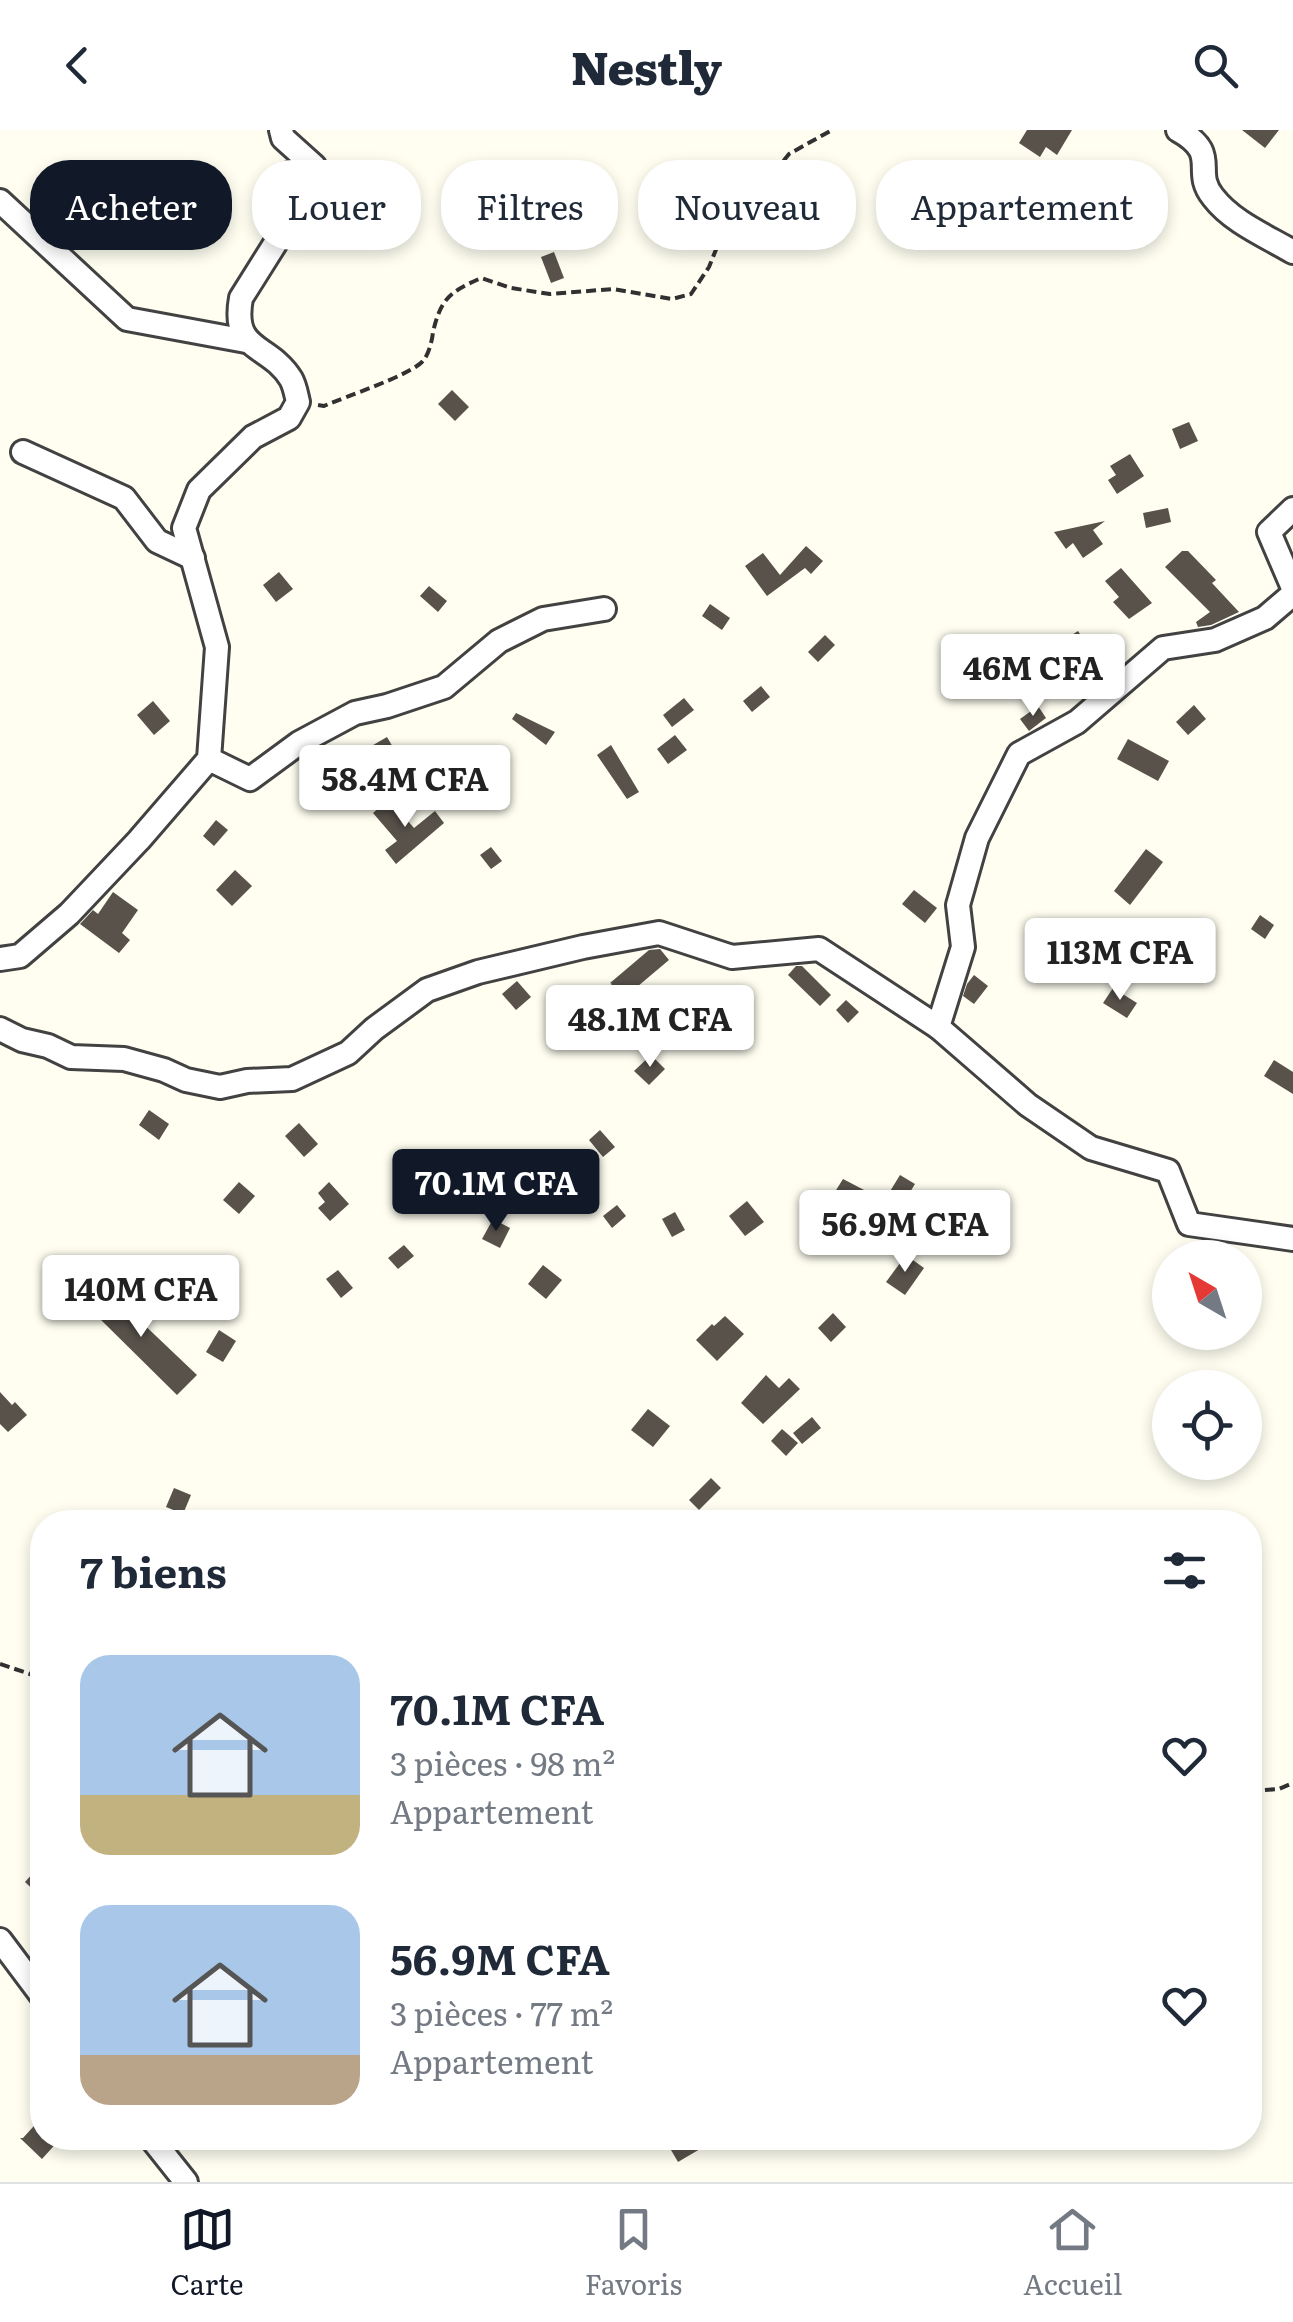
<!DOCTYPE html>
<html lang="fr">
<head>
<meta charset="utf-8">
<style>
	:root { --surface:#fff; --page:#f2f2f3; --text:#1f2937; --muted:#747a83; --line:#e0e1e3; --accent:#111827 }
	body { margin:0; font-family:Literata,serif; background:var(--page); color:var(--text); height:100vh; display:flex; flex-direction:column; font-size:38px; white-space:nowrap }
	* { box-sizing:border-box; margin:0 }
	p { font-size:32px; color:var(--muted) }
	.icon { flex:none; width:55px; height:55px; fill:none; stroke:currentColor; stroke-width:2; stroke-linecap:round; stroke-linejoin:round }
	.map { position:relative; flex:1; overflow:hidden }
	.details { position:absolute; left:30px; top:1380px; width:1232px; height:640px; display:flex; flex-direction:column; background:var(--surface); border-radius:40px; box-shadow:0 5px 15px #0003 }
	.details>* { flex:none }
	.banner { position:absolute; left:30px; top:30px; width:1235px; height:90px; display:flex; gap:20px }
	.needle { width:65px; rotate:321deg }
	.fabs { position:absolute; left:1152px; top:1110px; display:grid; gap:20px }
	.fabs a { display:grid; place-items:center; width:110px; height:110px; border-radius:50%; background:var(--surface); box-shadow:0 5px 15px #0003; font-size:50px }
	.price { position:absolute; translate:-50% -85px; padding:0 22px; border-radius:10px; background:#fff; color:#222; font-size:32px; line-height:65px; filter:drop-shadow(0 2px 5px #0008) }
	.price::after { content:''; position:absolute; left:50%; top:60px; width:30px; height:22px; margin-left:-15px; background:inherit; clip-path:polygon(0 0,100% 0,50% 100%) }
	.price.current { background:var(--accent); color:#fff }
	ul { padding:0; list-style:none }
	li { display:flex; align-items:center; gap:30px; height:250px; padding:0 50px }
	li span { display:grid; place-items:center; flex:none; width:280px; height:200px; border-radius:30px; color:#555 }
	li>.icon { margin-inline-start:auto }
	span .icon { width:120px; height:120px; fill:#fffc; stroke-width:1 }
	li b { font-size:42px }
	h2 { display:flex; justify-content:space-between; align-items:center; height:120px; padding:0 50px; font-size:42px }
	.chip { padding:0 35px; border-radius:40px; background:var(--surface); box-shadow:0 5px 15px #0003; font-size:35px; line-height:90px }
	.chip.current { background:var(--accent); color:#fff }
	header { display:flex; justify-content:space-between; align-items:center; height:130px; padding:0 50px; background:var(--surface); font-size:45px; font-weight:800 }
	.tabs { display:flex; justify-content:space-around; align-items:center; height:140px; border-top:2px solid var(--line); background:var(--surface); font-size:28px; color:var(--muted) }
	.tabs a { display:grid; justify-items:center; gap:5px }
	.tabs .current { color:var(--accent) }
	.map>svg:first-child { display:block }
	.building { fill:#58524b }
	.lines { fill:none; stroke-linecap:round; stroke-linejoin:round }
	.minor-casing { stroke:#424242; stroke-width:28 }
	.path { stroke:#313131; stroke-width:4; stroke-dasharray:10 5; stroke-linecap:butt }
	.minor { stroke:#fff; stroke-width:22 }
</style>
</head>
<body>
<header><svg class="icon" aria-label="back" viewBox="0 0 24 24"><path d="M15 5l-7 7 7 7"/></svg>Nestly<svg class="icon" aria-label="search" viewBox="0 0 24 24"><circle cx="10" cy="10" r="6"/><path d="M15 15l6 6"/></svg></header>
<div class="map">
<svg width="1293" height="2052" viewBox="0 0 1293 2052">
	<rect width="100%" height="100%" fill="#fffef1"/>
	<g class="building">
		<polygon points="1027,0 1072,0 1057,25 1046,17 1040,27 1019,13"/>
		<polygon points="1242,0 1279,0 1265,18"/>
		<polygon points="286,30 298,42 297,50 292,58 284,62 273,36"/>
		<polygon points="554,122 564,148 551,153 541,127"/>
		<polygon points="452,260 469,277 455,291 438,274"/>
		<polygon points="1189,292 1198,311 1180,319 1172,299"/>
		<polygon points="1130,324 1144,346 1117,364 1108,350 1116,345 1110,336"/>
		<polygon points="1168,378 1171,392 1146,398 1143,383"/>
		<polygon points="1105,391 1093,400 1103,414 1083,428 1073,413 1066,419 1054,402"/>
		<polygon points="806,416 823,431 811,444 805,438 767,466 745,436 763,423 780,445"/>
		<polygon points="1182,421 1188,421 1216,450 1212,453 1239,482 1211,495 1198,497 1196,492 1210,482 1165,437"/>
		<polygon points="1121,438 1152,473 1129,489 1113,472 1119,467 1105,451"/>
		<polygon points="279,442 293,459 276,472 263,455"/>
		<polygon points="429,456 447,471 438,482 420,466"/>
		<polygon points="710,474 730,488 722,500 702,486"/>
		<polygon points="1078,501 1088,516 1066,531 1056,515"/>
		<polygon points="825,505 835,515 818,532 808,522"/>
		<polygon points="761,556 770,567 752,582 743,571"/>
		<polygon points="684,568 694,580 672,597 663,585"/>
		<polygon points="153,571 170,591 154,605 137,585"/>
		<polygon points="1194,575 1206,589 1188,605 1176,592"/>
		<polygon points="1038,576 1046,588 1029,601 1020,589"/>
		<polygon points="516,583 555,602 546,615 512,589"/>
		<polygon points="675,605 687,620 668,634 657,619"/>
		<polygon points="387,607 401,631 383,643 368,618"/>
		<polygon points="1128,609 1169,631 1158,651 1117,629"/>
		<polygon points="611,615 639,662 627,669 597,625"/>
		<polygon points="389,669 414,698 435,681 444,693 396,734 385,720 397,711 373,683"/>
		<polygon points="216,690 228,700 214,716 203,706"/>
		<polygon points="491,717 502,731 491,739 480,725"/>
		<polygon points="1146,719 1163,732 1130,775 1114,761"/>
		<polygon points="235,740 252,756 232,776 216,760"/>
		<polygon points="914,760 937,778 925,793 902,774"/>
		<polygon points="113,762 138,780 122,803 130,810 119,823 80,794 93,780 98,784"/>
		<polygon points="1260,785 1274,795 1265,809 1251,799"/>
		<polygon points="660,819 669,830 568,915 559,904 568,896 565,892 612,854 610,853 649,820"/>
		<polygon points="796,836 802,836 831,865 820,876 788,845"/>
		<polygon points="974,845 988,856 974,874 963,866 967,854"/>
		<polygon points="517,851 531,867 516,880 502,864"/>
		<polygon points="1113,858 1137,873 1127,888 1103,873"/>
		<polygon points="846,870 859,882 848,893 836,880"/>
		<polygon points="651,925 665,939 649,955 634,941"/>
		<polygon points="1274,930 1293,942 1293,964 1264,946"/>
		<polygon points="149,980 169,994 159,1010 139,995"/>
		<polygon points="299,993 318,1014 304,1027 285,1006"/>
		<polygon points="600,1000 615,1017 603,1027 589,1010"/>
		<polygon points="900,1045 915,1054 904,1072 889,1063"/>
		<polygon points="843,1049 889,1073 878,1092 833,1065"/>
		<polygon points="239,1052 255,1066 239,1084 223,1070"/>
		<polygon points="329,1052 349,1074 330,1091 318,1078 325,1072 318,1063"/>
		<polygon points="747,1071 764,1092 745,1106 729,1086"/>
		<polygon points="617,1075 626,1086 612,1098 603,1086"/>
		<polygon points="675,1082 685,1100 672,1107 662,1089"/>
		<polygon points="493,1089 510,1098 500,1118 482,1109"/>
		<polygon points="404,1115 414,1126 398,1139 388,1128"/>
		<polygon points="906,1125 924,1138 905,1165 886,1152"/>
		<polygon points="543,1135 562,1150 546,1169 528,1154"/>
		<polygon points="338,1140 353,1158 341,1168 326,1149"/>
		<polygon points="106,1156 112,1156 122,1171 136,1187 197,1245 177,1265 98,1187 87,1167"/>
		<polygon points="833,1183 846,1197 831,1212 818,1198"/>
		<polygon points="725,1186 744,1204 717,1231 696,1210 712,1194 714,1196"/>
		<polygon points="219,1200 236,1211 223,1232 206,1222"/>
		<polygon points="766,1245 779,1258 789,1248 800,1259 763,1294 741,1273"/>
		<polygon points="0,1262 12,1275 15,1272 27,1285 8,1302 0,1294"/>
		<polygon points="648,1279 670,1296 653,1317 631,1300"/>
		<polygon points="812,1287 821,1298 802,1314 793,1303"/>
		<polygon points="782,1299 798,1313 786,1326 771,1311"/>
		<polygon points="711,1348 721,1358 699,1380 689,1370"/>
		<polygon points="174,1358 191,1365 183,1384 166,1377"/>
		<polygon points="42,1733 42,1768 25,1752"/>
		<polygon points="42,1987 42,2008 61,2008 42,2029 20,2008 23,2008"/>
		<polygon points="664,2008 693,2008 700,2019 678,2032"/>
	</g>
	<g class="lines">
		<defs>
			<g id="minor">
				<path d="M1178 0C1222 25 1191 40 1213 67 1232 92 1266 106 1293 122"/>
				<polyline points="0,71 127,189 246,211"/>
				<polyline points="23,322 124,368 157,411 193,428"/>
				<polyline points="1293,379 1269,402 1293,458"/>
				<polyline points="1293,464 1265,488 1215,510 1163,518 1077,592 1019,624 977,708 958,775 963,817 938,897 1028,975 1091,1018 1168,1041 1189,1094 1293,1109"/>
				<polyline points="209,629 250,649 299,613 355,583 387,576 444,557 499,511 543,489 604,479"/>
				<path d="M0 829 20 826 69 784 139 710 209 629 217 517 184 398 199 360 253 307 289 288 298 272C296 264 295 256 291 249 269 213 231 223 241 168L312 55 314 36 283 8 281 0"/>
				<polyline points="0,899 22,910 48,916 71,927 124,929 164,940 186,950 220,957 247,951 292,949 348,923 374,899 427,860 478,842 583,817 659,803 732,827 819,819 938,897"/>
				<polyline points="0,1810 42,1866"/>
				<polyline points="151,2008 186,2052"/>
			</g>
		</defs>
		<use href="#minor" class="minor-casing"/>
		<g class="path">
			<path d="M318 275 324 276C344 267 411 245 423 231 429 224 432 211 433 202 441 168 450 162 481 148L511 158 550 164 613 159 672 169 691 164 709 137 719 112 746 72 768 50 789 24 832 0"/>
			<polyline points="0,1534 42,1548"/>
			<polyline points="1250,1661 1279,1659 1293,1653"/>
		</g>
		<use href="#minor" class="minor"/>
	</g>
</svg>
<div class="fabs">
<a><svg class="needle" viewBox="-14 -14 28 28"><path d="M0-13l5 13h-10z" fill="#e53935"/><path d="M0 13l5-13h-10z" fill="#747a83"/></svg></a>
<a><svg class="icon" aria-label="locate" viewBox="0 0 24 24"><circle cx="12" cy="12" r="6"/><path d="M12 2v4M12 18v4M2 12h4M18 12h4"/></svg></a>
</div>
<b class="price" style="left:1033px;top:589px">46M CFA</b>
<b class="price" style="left:405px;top:700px">58.4M CFA</b>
<b class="price" style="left:1120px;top:873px">113M CFA</b>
<b class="price" style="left:650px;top:940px">48.1M CFA</b>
<b class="price current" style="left:496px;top:1104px">70.1M CFA</b>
<b class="price" style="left:905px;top:1145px">56.9M CFA</b>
<b class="price" style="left:141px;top:1210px">140M CFA</b>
<div class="banner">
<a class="chip current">Acheter</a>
<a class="chip">Louer</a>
<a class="chip">Filtres</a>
<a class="chip">Nouveau</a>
<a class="chip">Appartement</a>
</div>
<section class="details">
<h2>7 biens<svg class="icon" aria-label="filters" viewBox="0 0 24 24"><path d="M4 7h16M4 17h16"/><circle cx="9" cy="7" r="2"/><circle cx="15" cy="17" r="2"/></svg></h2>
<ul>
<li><span style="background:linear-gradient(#a9c7e8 70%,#c2b280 0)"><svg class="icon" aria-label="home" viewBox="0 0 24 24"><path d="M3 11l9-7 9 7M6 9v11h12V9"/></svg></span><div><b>70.1M CFA</b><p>3 pièces · 98 m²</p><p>Appartement</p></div><svg class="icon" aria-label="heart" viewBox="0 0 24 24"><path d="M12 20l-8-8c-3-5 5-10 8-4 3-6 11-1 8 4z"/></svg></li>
<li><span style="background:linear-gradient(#a9c7e8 75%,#b9a48a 0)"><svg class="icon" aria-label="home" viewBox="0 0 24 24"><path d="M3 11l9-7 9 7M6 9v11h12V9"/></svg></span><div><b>56.9M CFA</b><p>3 pièces · 77 m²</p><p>Appartement</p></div><svg class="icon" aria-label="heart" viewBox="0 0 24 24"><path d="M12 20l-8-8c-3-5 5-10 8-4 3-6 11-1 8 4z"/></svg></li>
</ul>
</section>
</div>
<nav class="tabs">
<a class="current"><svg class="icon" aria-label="map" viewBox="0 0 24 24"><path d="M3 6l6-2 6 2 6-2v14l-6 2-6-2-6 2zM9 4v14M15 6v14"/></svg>Carte</a>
<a><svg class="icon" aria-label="saved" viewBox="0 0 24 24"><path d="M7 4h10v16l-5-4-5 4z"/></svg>Favoris</a>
<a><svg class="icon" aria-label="home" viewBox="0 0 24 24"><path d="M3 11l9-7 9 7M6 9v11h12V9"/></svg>Accueil</a>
</nav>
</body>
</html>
